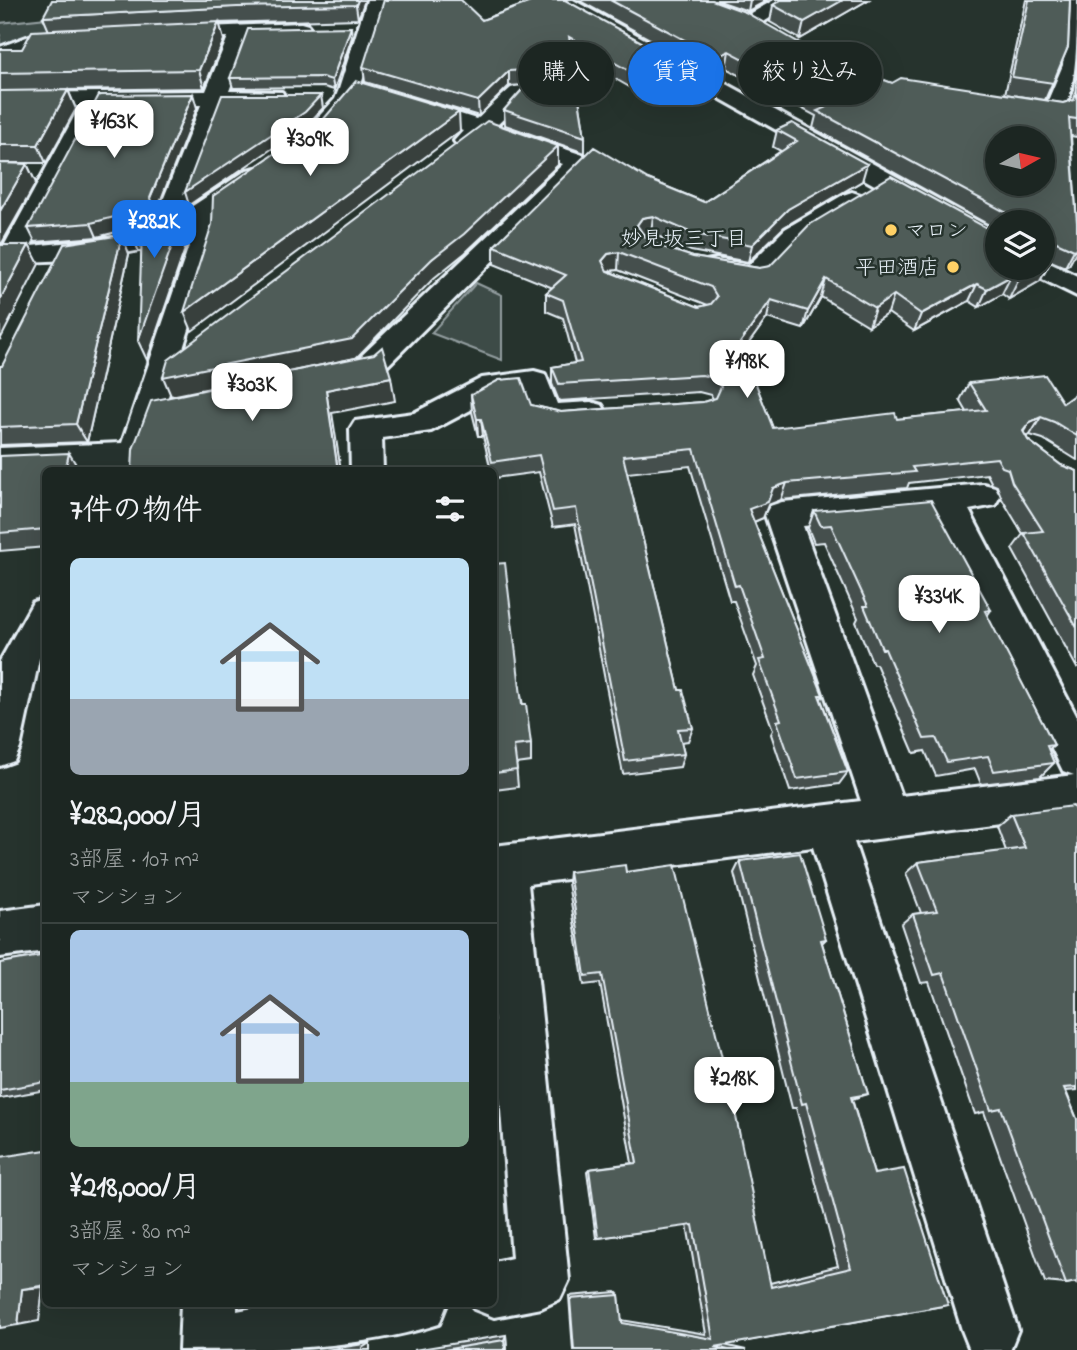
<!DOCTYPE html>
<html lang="ja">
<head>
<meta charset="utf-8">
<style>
	:root { --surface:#1c2622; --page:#252e2a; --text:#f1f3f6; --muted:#a0a5a5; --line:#3a4340; --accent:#1a73e8 }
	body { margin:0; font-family:"Indie Flower","Klee One",sans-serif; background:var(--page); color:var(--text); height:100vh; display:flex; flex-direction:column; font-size:26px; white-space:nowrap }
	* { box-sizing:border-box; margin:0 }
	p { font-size:23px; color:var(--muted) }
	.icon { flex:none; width:38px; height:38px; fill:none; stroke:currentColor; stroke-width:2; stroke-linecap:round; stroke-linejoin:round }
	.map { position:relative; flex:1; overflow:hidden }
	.details { position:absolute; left:42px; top:467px; width:455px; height:840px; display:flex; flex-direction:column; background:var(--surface); border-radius:10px; box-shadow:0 7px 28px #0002,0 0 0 2px var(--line) }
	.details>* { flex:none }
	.banner { position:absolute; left:518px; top:42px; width:453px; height:63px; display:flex; gap:14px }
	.needle { width:46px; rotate:82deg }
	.buttons { position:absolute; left:985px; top:126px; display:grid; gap:14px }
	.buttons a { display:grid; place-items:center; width:70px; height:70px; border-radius:50%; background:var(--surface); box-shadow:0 7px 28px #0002,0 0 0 2px var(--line); font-size:35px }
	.price { position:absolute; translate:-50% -60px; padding:0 16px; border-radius:14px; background:#fff; color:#222; font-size:23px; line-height:46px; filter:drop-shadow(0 2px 4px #0008) }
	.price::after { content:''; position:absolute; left:50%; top:42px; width:21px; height:16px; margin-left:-10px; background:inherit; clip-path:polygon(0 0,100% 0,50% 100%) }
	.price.active { background:var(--accent); color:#fff }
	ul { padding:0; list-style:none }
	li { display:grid; align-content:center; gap:14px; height:371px; padding:0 28px }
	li+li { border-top:2px solid var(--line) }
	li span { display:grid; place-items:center; height:217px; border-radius:10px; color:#555 }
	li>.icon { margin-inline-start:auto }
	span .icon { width:126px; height:126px; fill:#fffc; stroke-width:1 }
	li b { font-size:30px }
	h2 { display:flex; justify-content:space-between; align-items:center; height:84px; padding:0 28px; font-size:30px }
	.chip { padding:0 24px; border-radius:32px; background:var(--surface); box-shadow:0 7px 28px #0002,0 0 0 2px var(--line); font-size:24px; line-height:63px }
	.chip.active { background:var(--accent); color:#fff }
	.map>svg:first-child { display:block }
	.green { fill:#3e4b47; stroke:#939ea0; stroke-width:2 }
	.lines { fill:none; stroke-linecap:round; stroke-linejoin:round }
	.minor-casing { stroke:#e8f1f8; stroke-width:6 }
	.minor { fill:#26332d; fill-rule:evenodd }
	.wall { fill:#454f4d; stroke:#e8f1f8; stroke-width:2; fill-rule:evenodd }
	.shaded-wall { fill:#38403e; stroke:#e8f1f8; stroke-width:2 }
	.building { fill:#505c59; stroke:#e8f1f8; stroke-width:2; fill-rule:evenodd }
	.poi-dot { fill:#ffd166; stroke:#26332d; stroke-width:2.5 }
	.labels { text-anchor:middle; stroke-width:5; stroke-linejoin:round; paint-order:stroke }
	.far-poi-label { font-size:21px; fill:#e8f1f8; stroke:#26332d; text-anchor:start }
	.far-neighbourhood-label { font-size:21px; fill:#e8f1f8; stroke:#26332d }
</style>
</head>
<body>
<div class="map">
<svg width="1077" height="1350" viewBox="0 0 1077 1350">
	<rect width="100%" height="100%" fill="#26332d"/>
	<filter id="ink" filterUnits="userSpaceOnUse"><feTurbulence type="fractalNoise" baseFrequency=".0143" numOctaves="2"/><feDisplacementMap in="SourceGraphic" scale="14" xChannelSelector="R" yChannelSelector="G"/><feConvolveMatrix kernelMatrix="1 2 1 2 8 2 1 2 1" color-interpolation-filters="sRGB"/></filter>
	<g filter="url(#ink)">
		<g class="green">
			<polygon points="199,2 195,24 19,38 0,49 0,23"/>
			<polygon points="476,283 502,295 502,360 431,333"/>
		</g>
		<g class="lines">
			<defs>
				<g id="minor">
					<polygon points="367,0 387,0 356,101 329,132 313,132 309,127 335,99 339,89"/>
					<polygon points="548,0 573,0 998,232 998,251 989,249 551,4"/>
					<polygon points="774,0 799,0 757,26 743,26 740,22 743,18"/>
					<path d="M1066 0H1077C1077 37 1077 84 1063 116L1055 118 1006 109 1003 104 1006 99 1014 97 1047 103 1063 65Z"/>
					<path d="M301 23 308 25 311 29 308 33 249 37 229 91 282 92 285 97 282 102 274 104H224L185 211 247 170 256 168 265 170 268 175 217 214 216 243 150 454 142 471H109L111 467 0 472V448L122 443 190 243V229C150 260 50 262 0 262V246H4L80 106 0 107V93L206 91 228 37 169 39 162 37 159 33 162 29ZM201 105 158 213 162 223 114 238 31 246 103 106Z"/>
					<polygon points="74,32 81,34 85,38 81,42 36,47 0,61 0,47 32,35"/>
					<polygon points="519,86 527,88 530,93 496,126 589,157 592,162 378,375 338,384 327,381 323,374 327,367 357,360 563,164 484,138 474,146 458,146 454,141 463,131 402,110 399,105 402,100 410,98 476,119 511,88"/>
					<polygon points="852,192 861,195 865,200 861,205 803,241 765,281 755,283 706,273 702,267 706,261 716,259 749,265 785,229 843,195"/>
					<polygon points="1043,260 1077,276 1077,296 1032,274 1028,268 1043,268"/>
					<path d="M534 371 545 374 557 404 591 402 602 405 607 413 602 421C580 427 556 427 534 421L523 392 499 395 431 431 382 438 383 471H351L350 429 355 421 414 413 482 378Z"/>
					<path d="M983 484 995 487 1000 496 995 505 969 510 1077 717V813L854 842 1018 1330 1010 1350H970L962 1330 813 847 528 884 569 1280 560 1299 541 1308 494 1317 474 1309 472 1304H494V1262L512 1258 494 1015V846L861 801 765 515 770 506 782 502ZM937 513 1063 771 1074 775 901 796 803 526Z"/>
					<polygon points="46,598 46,647 39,659 20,748 14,761 0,766 0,661 33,602"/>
					<polygon points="46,905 46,951 0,957 0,911"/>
					<path d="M181 1304H237V1311L274 1304H447L439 1324C357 1350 265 1350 179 1350Z"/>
				</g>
			</defs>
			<use href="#minor" class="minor-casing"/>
			<use href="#minor" class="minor"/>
		</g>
		<g class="wall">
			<polygon points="365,0 358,19 219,23 224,40 204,88 68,90 76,109 46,163 3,163 27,164 36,183 2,243 0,244 0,49 22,49 49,31 43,17"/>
			<polygon points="536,0 689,84 652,100 572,54 585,137 585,153 505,125 504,110 526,85 509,86 479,116 365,82 363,67 482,20"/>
			<path d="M578 0H712L828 59 892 83 1063 103 1070 101 1074 90 1077 61V137L1071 136 1077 223V250L1069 265 1065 267 1044 258 1043 260 1050 263 1040 281 1009 299 1002 294 979 307 969 301 914 331 888 313 869 326 821 297 803 329 767 318 743 351 773 428 897 419 967 412 960 400 969 383 1063 403 1077 393V460L1043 439 1030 435 1026 436 1028 440 1061 465 1077 471V668L1012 549 1023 534 1002 499 997 486 992 484 987 474 909 483 907 488 781 500 768 505 763 518 754 522 823 695 821 699 848 772 839 784 790 791 771 734 773 730 753 675 757 666 734 601H730L690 466 627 473 679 690 693 728 688 741 681 742 684 754 680 767 623 774 575 524 553 527 539 472 494 478V471H491L483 436H478L472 412 471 395 531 405 561 412 703 402 713 399 711 395 699 392 559 401 552 384V367L575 363 563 318 546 311V293L553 288 494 264V246L648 179 704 202 781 151 773 147 777 130 792 123 862 181 784 227 748 262 691 251 651 233 644 235 646 238 660 246 693 257 759 268H998L1043 222H998V230L813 128 816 116 726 68 714 74ZM618 270 708 305 699 307 608 271Z"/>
			<polygon points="716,0 768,0 748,11"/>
			<polygon points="781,0 868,0 800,39 770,22 773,5"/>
			<polygon points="1026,0 1070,0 1068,47 1045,100 1005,94"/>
			<polygon points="352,37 334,90 324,87 233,88 230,78"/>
			<polygon points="197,108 156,212 159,221 97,237 35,242 28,228"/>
			<polygon points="131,232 187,234 187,243 147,360 141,252 139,252"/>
			<polygon points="122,235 129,254 87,442 0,445 0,366 2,366"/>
			<polygon points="0,456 46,471 46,547 0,551"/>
			<polygon points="814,511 991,610 987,616 1054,745 1048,750 1054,763 1040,777 981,784 975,769 936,776 925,751 914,753 876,664 873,664 856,622 858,618 824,542 814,543 808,528"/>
			<polygon points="494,564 531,744 531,762 516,764 518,787 494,790"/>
			<polygon points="1011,814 1077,814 1077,1090 1066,1091 1077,1119 1077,1284 1076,1282 1066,1284 1045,1282 984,1112 975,1114 929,982 921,983 901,924 913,914 921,913 906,873 918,862 1006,851 997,826"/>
			<polygon points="740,861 826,939 822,943 868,1094 852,1099 874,1174 948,1305 724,1345 746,1350 573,1350 569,1296 616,1292 619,1295 621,1320 706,1334 687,1225 598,1238 596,1238 587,1171 589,1169 632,1163 600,983 584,985 568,883 569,872 626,872 770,1283 838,1266 796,1108 792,1108 734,873"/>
			<polygon points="46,955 46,1090 0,1098 0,963"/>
			<polygon points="506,1335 507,1350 414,1350"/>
			<polygon points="370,1343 370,1350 326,1350"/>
		</g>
		<g class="shaded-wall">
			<polygon points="358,0 365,0 358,19 356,5"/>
			<polygon points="750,0 768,0 748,11"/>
			<polygon points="843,0 868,0 800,39 804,22"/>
			<polygon points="219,22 224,40 204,88 199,70"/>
			<polygon points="351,27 352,37 334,90 332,80"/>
			<polygon points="729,51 726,68 714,74 716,57"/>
			<polygon points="691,69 689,84 652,100 654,85"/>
			<polygon points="509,71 509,86 479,116 478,101"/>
			<polygon points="68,90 76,109 46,163 38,145"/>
			<polygon points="193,94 197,108 156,212 159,221 97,237 91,223 150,198"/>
			<polygon points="321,95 323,108 307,125 189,205 185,192"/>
			<polygon points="459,112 460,131 192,331 184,312"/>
			<polygon points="558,146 558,165 465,253 434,278 356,358 171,396 163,377 432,259"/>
			<polygon points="27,164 36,183 2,243 0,244 0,211"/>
			<polygon points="867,164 862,181 784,227 748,262 752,245 788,209"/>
			<polygon points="180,214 187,234 187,243 147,360 138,341"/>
			<polygon points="653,216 651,233 640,235 637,225 642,218"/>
			<polygon points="122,235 129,254 87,442 76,424"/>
			<polygon points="29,245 39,264 0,340 0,300"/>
			<polygon points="1050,248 1043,260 1043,249"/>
			<polygon points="1077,248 1077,250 1069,265 1065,267 1074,250"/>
			<polygon points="619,252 618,270 606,271 602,261 608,254"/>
			<polygon points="1050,263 1040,281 1009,299 1018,281"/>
			<polygon points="1011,276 1002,294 979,307 987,289"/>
			<polygon points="826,279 821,297 803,329 808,311"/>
			<polygon points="977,284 969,301 914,331 921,314"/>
			<polygon points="894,295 888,313 869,326 875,308"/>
			<polygon points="771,300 767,318 736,361 740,343"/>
			<polygon points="391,377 395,401 332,413 341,471 338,471 326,390"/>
			<polygon points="1041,417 1030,435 1019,439 1013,448 1030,422"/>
			<polygon points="477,419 481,419 483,436 478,436"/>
			<polygon points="69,453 80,471 65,471"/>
			<polygon points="787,483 781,500 768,505 763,518 744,526 749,509 773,488"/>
			<polygon points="43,1287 39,1321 18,1325 22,1289"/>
			<polygon points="506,1335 507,1350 505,1350 504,1340"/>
			<polygon points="370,1343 370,1350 362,1350 362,1348"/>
		</g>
		<g class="building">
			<polygon points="52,0 358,0 356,5 237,7 43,17"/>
			<polygon points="384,0 461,0 482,20 536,0 565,0 691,69 654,85 569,37 585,137 504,110 532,79 527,70 509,71 478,101 363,67"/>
			<path d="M610 0H712L745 12 828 59 892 83 901 78 1063 103 1074 100 1077 89V119L1069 118 1077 223V248L1074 250 1052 240 1050 248 1043 249V222H1009V214L817 111 829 106 821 102 824 101 729 51 716 57ZM998 138H1043V184H998Z"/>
			<polygon points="781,0 843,0 804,22 773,5"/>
			<polygon points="1029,0 1070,0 1068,47 1053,83 1012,77"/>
			<polygon points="219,22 199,70 0,73 0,49 22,49 32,31"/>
			<polygon points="351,27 332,80 322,77 230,78 248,29"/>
			<polygon points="356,81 459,112 184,312 212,224 213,196 323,120"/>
			<polygon points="68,90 38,145 0,145 0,91"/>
			<polygon points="193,94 150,198 153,207 91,223 28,228 99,95"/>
			<polygon points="222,95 321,95 305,112 185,192"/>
			<polygon points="487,121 558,146 464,234 432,259 352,339 163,377 168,360"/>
			<path d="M792 123 867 164 788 209 752 245 694 234 653 216 642 218 637 225 646 238 660 246 693 257 759 268 770 266 809 225 891 176 998 234V268H1042L1018 281 1011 276 987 289 977 284 921 314 894 295 875 308 826 279 808 311 771 300 740 343 773 428 895 413 897 419 986 410 969 383 1045 375 1063 403 1077 393V436L1054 422 1041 417 1030 422 1023 431 1028 440 1061 465 1077 471V628L1024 533 1043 531 1012 482 1008 469 1002 467 997 458 912 467 915 472 787 483 773 488 768 502 749 509 823 695H819L848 772 797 779 777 721 781 720 759 660 765 659 739 585 735 586 694 449 623 456 679 690H683L693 728 678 729 684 754 625 761 576 508 553 511 539 455 492 462 481 419H477L471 395 499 380 521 378 531 405 561 412 703 402 716 398 721 387 714 378 702 375 559 384 552 367 581 362 563 300 546 293 566 275 494 246 594 147 648 179 704 202 797 141 777 130ZM619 252 711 287 717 297 711 304 699 307 607 271 602 261 608 254Z"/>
			<polygon points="0,163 27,164 0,211"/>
			<polygon points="180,214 180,223 138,341 142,233 131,232"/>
			<polygon points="122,235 76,424 0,427 0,366 2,366 64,244"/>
			<polygon points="0,245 29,245 0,300"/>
			<polygon points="1043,260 1050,263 1043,267"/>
			<polygon points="382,347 391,377 326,390 338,471 132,471 133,449 151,401 374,354"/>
			<polygon points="69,453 65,471 46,471 46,529 0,533 0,456"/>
			<polygon points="931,500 991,610 985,611 1054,745 1047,746 1054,763 994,771 988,756 947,762 936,738 924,739 885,649 882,649 864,606 868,606 831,525 821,526 814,511"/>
			<polygon points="505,563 522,704 526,704 531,744 514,746 517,770 494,773 494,564"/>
			<polygon points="1073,806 1077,814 1077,1087 1064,1088 1077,1119 1077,1282 1066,1284 1001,1108 991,1110 943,973 934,975 913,914 937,911 918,862 1025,848 1011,814"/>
			<polygon points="800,853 826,939 821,940 868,1094 851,1097 874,1174 904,1169 948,1305 715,1347 729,1350 574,1350 570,1299 619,1295 622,1323 713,1339 693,1225 598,1238 589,1169 637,1163 602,974 585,976 569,872 625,865 626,872 675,865 734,1107 771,1287 851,1268 806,1103 802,1104 740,861"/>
			<polygon points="46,955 46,1082 0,1090 0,963"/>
			<polygon points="46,1150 46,1285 22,1289 18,1325 0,1328 0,1157"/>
			<polygon points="504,1340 505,1350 443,1350"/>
		</g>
	</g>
	<g class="poi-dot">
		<circle cx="891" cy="230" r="7"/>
		<circle cx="953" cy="267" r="7"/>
	</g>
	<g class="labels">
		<g class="far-poi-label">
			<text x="905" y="237">マロン</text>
			<text x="939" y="274" text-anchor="end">平田酒店</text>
		</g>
		<g class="far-neighbourhood-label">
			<text x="684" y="245">妙見坂三丁目</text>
		</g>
	</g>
</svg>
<div class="buttons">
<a><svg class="needle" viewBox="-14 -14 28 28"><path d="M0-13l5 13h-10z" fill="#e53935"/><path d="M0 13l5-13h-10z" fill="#a0a5a5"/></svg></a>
<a><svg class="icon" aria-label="layers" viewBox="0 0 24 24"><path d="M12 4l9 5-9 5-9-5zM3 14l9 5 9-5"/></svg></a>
</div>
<b class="price" style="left:114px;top:160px">¥163K</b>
<b class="price" style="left:310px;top:178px">¥309K</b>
<b class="price active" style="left:154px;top:260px">¥282K</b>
<b class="price" style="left:747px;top:400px">¥198K</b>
<b class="price" style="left:252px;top:423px">¥303K</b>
<b class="price" style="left:939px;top:635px">¥334K</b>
<b class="price" style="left:734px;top:1117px">¥218K</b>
<div class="banner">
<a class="chip">購入</a>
<a class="chip active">賃貸</a>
<a class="chip">絞り込み</a>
</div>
<section class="details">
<h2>7件の物件<svg class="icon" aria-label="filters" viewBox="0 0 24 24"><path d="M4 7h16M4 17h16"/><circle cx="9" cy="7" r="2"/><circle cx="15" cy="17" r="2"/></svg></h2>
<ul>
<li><span style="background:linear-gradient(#bfe0f5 65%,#9aa5b1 0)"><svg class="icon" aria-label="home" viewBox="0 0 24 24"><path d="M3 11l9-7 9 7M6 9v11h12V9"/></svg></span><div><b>¥282,000/月</b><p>3部屋 · 107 m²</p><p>マンション</p></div></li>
<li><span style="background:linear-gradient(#a9c7e8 70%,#7fa58c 0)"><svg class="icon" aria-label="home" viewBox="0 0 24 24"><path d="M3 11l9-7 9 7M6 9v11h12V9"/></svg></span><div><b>¥218,000/月</b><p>3部屋 · 80 m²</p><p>マンション</p></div></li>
</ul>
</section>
</div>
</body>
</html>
